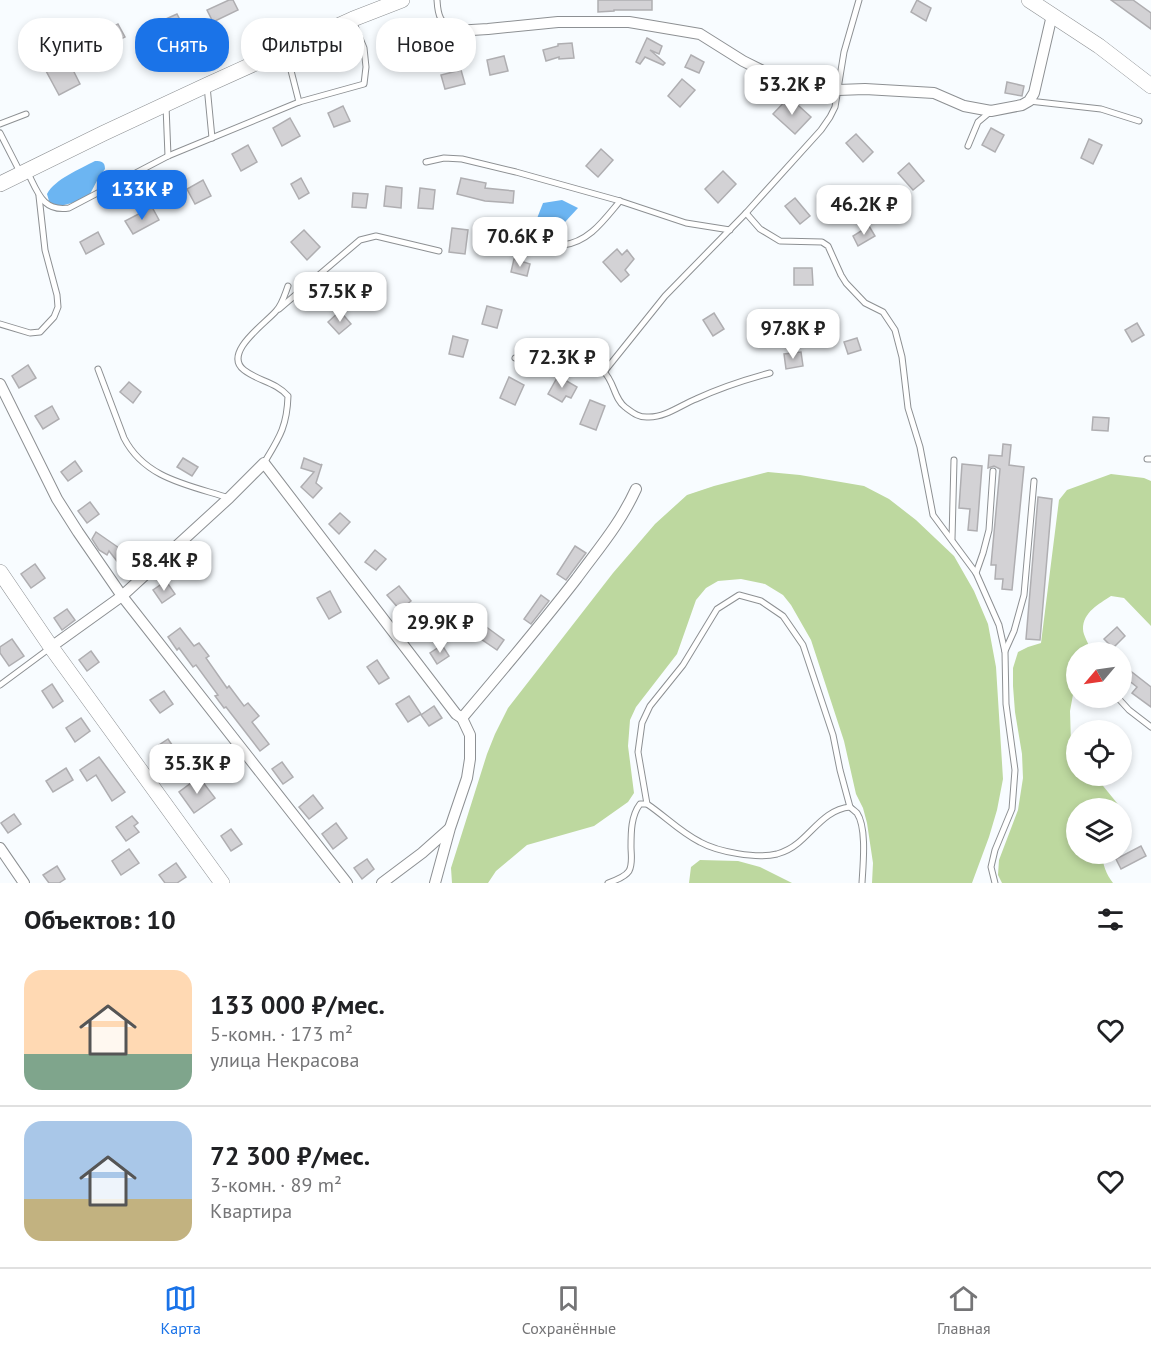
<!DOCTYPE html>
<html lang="ru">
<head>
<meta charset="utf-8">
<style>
	:root { --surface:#fff; --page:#f6f6f6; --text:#202124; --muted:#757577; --line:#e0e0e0; --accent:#1a73e8 }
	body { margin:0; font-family:"PT Sans",sans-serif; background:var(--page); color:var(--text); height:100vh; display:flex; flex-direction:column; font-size:22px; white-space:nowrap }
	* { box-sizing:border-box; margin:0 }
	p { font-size:20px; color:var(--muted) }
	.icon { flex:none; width:33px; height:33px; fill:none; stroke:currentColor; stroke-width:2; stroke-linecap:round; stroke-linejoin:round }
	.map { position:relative; height:883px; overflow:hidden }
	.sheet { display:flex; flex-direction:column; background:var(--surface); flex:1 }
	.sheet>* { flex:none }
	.hud { position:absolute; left:18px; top:18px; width:600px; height:54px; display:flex; gap:12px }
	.needle { width:39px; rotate:241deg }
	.controls { position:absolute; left:1066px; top:642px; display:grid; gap:12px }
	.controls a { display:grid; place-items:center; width:66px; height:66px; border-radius:50%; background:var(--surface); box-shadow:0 3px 9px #0003; font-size:30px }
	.price { position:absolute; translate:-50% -51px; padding:0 14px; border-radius:12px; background:#fff; color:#222; font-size:20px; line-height:39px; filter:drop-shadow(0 2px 3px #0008) }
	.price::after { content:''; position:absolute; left:50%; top:36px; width:18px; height:14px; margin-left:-9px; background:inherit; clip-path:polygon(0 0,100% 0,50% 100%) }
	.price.current { background:var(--accent); color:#fff }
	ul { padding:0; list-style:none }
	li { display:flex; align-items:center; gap:18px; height:150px; padding:0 24px }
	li+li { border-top:2px solid var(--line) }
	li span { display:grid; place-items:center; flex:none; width:168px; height:120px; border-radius:18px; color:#555 }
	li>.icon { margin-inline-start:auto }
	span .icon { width:72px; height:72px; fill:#fffc; stroke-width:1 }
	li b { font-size:26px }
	h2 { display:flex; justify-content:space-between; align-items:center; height:72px; padding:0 24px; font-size:26px }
	.chip { padding:0 21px; border-radius:24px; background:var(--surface); box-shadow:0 3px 9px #0003; font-size:21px; line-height:54px }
	.chip.current { background:var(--accent); color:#fff }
	.tabs { display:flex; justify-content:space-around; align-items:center; height:84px; border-top:2px solid var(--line); background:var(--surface); font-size:16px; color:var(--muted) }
	.tabs a { display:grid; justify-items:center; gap:3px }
	.tabs .current { color:var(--accent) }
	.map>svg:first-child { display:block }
	.green { fill:#bdd89f }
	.water { fill:#6cb5f2 }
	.building { fill:#d3d2d5; stroke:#afaeb1; stroke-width:1.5 }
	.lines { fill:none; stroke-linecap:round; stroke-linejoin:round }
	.service-casing { stroke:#8d9093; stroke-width:7 }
	.minor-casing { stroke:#8d9093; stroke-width:12 }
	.secondary-casing { stroke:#8d9093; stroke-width:16 }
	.service { stroke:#fff; stroke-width:5 }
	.minor { stroke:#fff; stroke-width:10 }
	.secondary { stroke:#fff; stroke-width:15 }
</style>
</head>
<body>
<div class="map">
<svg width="1151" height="883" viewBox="0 0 1151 883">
	<rect width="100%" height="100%" fill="#f8fcff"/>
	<g class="green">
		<polygon points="768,472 800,475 864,486 889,499 916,520 954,556 974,591 988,624 996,667 1003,779 997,810 989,837 972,883 872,883 873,863 867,823 863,808 856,794 844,741 811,640 791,605 783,595 765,584 741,579 718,581 706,588 696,600 677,654 636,707 630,720 628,746 634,793 628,802 594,826 527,845 496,871 488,883 452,883 451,868 487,754 495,734 508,708 613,573 655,524 687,495 714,486"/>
		<path d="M1111 474 1144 478 1151 481V626L1124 598 1111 596C1099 604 1083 612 1083 629 1083 636 1090 644 1090 652H1077V683L1074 689 1070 711 1071 743 1077 752V776H1095L1121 808H1077V854H1102C1103 865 1106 874 1113 883H1002L998 875 999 860 1018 810 1023 778 1022 754 1015 712 1013 686V668L1018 652 1028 647 1041 643 1059 500 1067 490Z"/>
		<polygon points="700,860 738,861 760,867 792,883 689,883 691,867"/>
	</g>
	<g class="water">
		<path d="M95 161C102 161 105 162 105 169L99 177 90 194 76 202 60 206 52 204 49 201 47 194C55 179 80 169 95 161Z"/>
		<polygon points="562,200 578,208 565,222 543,231 536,221 543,203"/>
	</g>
	<g class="building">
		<polygon points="229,0 233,0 238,10 213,22 207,10"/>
		<polygon points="598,0 652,0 652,10 614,10 614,11 598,12"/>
		<polygon points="917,0 931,8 926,21 911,12"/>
		<polygon points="1111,0 1133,0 1151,13 1151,29"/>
		<polygon points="177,14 188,35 158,49 148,27"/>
		<polygon points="118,24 125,37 109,45 103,32"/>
		<polygon points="647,38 662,46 659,54 650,50 665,63 663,65 645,57 640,64 636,62"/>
		<polygon points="572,43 574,58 559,59 559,57 546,61 543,50 558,46 558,44"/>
		<polygon points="691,55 704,62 699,73 685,67"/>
		<polygon points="504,56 508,71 490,75 487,60"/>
		<polygon points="67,58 80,84 59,95 45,69"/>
		<polygon points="461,70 465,84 445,89 441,75"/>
		<polygon points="682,79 695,90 680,107 668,96"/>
		<polygon points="1007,82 1024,86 1022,96 1005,93"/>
		<polygon points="789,97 811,117 795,134 773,114"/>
		<polygon points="343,106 350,121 334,127 328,113"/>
		<polygon points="290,118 300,136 282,146 273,128"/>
		<polygon points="991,128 1004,135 995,152 982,145"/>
		<polygon points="856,134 873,152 863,162 846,143"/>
		<polygon points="1089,139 1102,145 1093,164 1081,158"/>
		<polygon points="248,145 257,162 241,171 232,154"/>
		<polygon points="601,149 613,160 598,177 586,166"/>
		<polygon points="909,163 924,181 913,190 898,173"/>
		<polygon points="723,171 736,184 718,203 705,189"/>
		<polygon points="301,178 309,193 299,199 291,184"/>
		<polygon points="461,178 486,183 485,188 514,191 513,203 485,201 457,194"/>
		<polygon points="203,180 211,196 195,204 187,189"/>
		<polygon points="386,186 402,188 401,208 384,206"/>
		<polygon points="420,188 435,190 433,209 418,208"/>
		<polygon points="353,193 368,194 366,208 352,207"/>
		<polygon points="795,198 810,216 800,224 785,206"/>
		<polygon points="152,207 159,220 133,234 125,221"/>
		<polygon points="869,226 875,236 858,246 853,236"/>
		<polygon points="452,228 468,230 465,254 449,252"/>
		<polygon points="304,230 320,247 307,260 291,242"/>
		<polygon points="98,232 104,244 86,254 80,242"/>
		<polygon points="617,249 622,255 627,250 634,259 625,270 629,275 621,282 603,262"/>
		<polygon points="514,259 530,264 527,276 511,272"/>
		<polygon points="794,268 812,268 813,285 794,285"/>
		<polygon points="487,306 502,310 497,328 482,324"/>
		<polygon points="340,311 351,324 339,334 328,322"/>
		<polygon points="714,313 724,329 713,336 703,320"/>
		<polygon points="1137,323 1144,335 1132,342 1125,330"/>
		<polygon points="453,336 468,340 463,357 449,354"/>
		<polygon points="857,338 861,350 848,354 844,342"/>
		<polygon points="801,352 803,366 786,369 784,354"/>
		<polygon points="28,365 36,378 19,388 12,376"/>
		<polygon points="558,376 577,387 571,398 566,396 562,402 548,394"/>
		<polygon points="509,377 524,385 515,405 500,398"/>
		<polygon points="129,382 141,392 133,403 120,392"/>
		<polygon points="590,400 605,406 596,430 580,424"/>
		<polygon points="52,406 59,419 43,429 35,416"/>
		<polygon points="1093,417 1109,418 1108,431 1092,430"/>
		<polygon points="1003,444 1011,445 1009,465 1024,467 1012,590 1002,589 1003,579 995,579 996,565 991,565 1000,469 994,466 988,468 989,455 1002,456"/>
		<polygon points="183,458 198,467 192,476 177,467"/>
		<polygon points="304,458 321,465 322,464 316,483 322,488 313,498 301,487 314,472 301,468"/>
		<polygon points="75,461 82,471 68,481 61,472"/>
		<polygon points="962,464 982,466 977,531 968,530 970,509 959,508"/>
		<polygon points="1038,497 1052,499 1040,640 1026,639"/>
		<polygon points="90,502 99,514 87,523 78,511"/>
		<polygon points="340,513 350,522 339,534 329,524"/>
		<polygon points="96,532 122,550 124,549 137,566 127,574 109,551 107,555 99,550 92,539"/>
		<polygon points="575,546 586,553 566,580 557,574"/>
		<polygon points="375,550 386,559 376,570 365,562"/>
		<polygon points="35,564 45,578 31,588 21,574"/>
		<polygon points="166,581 175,594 162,603 153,590"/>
		<polygon points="399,586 411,601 400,610 387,595"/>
		<polygon points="330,591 341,612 329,619 317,598"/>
		<polygon points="541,595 549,601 531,624 524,619"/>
		<polygon points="67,609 75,620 62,630 54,618"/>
		<polygon points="485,626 504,640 497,650 481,639 483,636 480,634"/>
		<polygon points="1117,627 1125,636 1113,648 1104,639"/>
		<polygon points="180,628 194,646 199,643 209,656 206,658 227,688 229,686 244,706 248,703 259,716 252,722 269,744 260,751 226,707 224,708 215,696 218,695 196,665 193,667 179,648 177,650 168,637"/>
		<polygon points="12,639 24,656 9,666 0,653 0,647"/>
		<polygon points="442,645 449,656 437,664 430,653"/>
		<polygon points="91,651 99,662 87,671 79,660"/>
		<polygon points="377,660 389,678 379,684 367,667"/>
		<polygon points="1128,669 1151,687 1151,707 1132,693 1137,687 1123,676"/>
		<polygon points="52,684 63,701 53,708 42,691"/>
		<polygon points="164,691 173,704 160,713 150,700"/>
		<polygon points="409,696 421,714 408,722 396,704"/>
		<polygon points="434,706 442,718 429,726 421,715"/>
		<polygon points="81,718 90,731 75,742 66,728"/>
		<polygon points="168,739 183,761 169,771 153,749"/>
		<polygon points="99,757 125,792 112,801 96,775 87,781 80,770"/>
		<polygon points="282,762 293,777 283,784 272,769"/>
		<polygon points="66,768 73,780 53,792 46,781"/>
		<polygon points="199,777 215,798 194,813 179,792"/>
		<polygon points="313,795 323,808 309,819 299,807"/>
		<polygon points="14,814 21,824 8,833 1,823"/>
		<polygon points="132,816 138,823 134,826 139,832 126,841 116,827"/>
		<polygon points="336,823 347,838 333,849 322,834"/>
		<polygon points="231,829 242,844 231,851 221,836"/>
		<polygon points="1141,846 1146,856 1121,869 1116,859"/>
		<polygon points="129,849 139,863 121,875 112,861"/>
		<polygon points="367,859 374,869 362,879 354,868"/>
		<polygon points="176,863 186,877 177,883 165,883 159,875"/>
		<polygon points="57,866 65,879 59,883 49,883 43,875"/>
	</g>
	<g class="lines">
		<defs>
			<g id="service">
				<path d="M437 0C438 17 440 22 455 31"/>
				<polyline points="286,51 299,102"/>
				<polyline points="207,86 212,138"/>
				<polyline points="1029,101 1101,109 1139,121"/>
				<polyline points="166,106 168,156"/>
				<polyline points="0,124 26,114"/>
				<polyline points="0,133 20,172"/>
				<polyline points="968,146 978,122 990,112"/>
				<polyline points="426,162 444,158 462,159 516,172 620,201 686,223 730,230"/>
				<path d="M28 173C38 193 43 212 69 208L168 156 299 102 364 84 366 67 364 48 353 21"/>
				<polyline points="746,213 760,229 780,241 822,242 828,246 841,275 846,283 865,303 883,312 895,330 902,357 908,408 920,447 933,515 976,573 999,625 1005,652 1006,704 1015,770 1012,809 995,850 991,867 995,883"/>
				<path d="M563 245C589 242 604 220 620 201"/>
				<polyline points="279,309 360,240 376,236 439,251"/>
				<polyline points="0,324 30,333 40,332 54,317 58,307 57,295 45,250 39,196"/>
				<path d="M515 358C520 360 527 364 532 365 548 367 554 348 575 357 580 359 600 369 604 372 614 381 614 399 625 407 633 413 639 418 649 417 666 417 681 405 696 399 720 388 744 380 770 373"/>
				<path d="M98 369 124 438C145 479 189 485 229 498"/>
				<polyline points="604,372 665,296 746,213 821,130 830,117 835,107 844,52 859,0"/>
				<polyline points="1147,459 1151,459"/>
				<path d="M264 463C279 438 287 427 288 396 276 382 258 381 244 370 222 353 266 323 276 311 282 305 285 294 288 286"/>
				<polyline points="952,539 954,460"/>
				<polyline points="976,573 983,553 989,530 993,471"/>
				<polyline points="1005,651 1014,631 1024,595 1034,481"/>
				<polyline points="0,685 50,648"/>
				<polyline points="1118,698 1129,710 1151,727"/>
				<polyline points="647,804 638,752 642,723 650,706 683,665 717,609 739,595 761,601 783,616 803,645 833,735 840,770 850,807"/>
				<path d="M608 883C614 881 625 877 629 871 633 864 631 854 631 847 631 832 631 816 640 804H647C665 816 680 832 700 842 718 852 757 859 777 854 784 852 792 848 798 843 814 830 827 809 850 807 852 809 855 811 857 813 867 828 863 865 862 883"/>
			</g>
			<g id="minor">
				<polyline points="455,31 488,29 558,22 629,22 700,34 743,61 779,79 824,92 838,90 865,89 934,93 964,106 991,111 1022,105 1029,101 1034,93 1052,15"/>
				<polyline points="0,384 57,499 78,532 122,596 347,883"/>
				<polyline points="51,647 122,596 229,498 264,463 456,714 462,718"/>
				<polyline points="0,848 24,883"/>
				<polyline points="382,883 422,853 449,829"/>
				<path d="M435 883 450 828 467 778 470 759V735L462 718C501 672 540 626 577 578 599 548 620 524 636 489"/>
			</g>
			<g id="secondary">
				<polyline points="1029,0 1099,46 1151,86"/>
				<polyline points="0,184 104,133 207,85 353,19 402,0"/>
				<polyline points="0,572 51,647 222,883"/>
			</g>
		</defs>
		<use href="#service" class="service-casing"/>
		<use href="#minor" class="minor-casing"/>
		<use href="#secondary" class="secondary-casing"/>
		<use href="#service" class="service"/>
		<use href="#minor" class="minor"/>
		<use href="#secondary" class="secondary"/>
	</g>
</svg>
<div class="controls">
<a><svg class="needle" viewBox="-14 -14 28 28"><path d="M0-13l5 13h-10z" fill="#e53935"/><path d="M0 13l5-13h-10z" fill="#757577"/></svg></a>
<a><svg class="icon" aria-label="locate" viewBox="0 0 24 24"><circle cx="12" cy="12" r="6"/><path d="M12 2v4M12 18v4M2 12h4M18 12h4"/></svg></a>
<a><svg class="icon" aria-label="layers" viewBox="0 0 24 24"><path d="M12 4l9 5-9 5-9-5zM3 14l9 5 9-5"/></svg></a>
</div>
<b class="price" style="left:792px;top:116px">53.2K ₽</b>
<b class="price current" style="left:142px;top:221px">133K ₽</b>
<b class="price" style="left:864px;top:236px">46.2K ₽</b>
<b class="price" style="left:520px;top:268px">70.6K ₽</b>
<b class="price" style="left:340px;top:323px">57.5K ₽</b>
<b class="price" style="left:793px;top:360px">97.8K ₽</b>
<b class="price" style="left:562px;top:389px">72.3K ₽</b>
<b class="price" style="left:164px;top:592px">58.4K ₽</b>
<b class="price" style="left:440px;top:654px">29.9K ₽</b>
<b class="price" style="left:197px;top:795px">35.3K ₽</b>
<div class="hud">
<a class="chip">Купить</a>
<a class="chip current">Снять</a>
<a class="chip">Фильтры</a>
<a class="chip">Новое</a>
</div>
</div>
<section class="sheet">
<h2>Объектов: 10<svg class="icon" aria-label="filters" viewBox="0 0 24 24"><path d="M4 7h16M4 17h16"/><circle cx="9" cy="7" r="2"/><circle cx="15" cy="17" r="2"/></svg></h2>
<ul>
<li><span style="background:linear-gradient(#ffd9b3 70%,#7fa58c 0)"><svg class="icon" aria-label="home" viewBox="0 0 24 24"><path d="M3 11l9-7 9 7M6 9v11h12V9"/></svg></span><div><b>133 000 ₽/мес.</b><p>5-комн. · 173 m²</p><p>улица Некрасова</p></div><svg class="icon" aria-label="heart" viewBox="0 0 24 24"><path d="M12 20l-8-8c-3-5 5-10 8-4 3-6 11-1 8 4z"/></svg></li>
<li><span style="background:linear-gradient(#a9c7e8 65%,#c2b280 0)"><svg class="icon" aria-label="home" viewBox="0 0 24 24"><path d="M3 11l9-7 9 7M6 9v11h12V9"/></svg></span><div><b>72 300 ₽/мес.</b><p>3-комн. · 89 m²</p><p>Квартира</p></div><svg class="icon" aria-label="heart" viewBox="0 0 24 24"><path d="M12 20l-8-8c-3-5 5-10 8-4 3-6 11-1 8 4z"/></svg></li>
</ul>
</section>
<nav class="tabs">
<a class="current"><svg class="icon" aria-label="map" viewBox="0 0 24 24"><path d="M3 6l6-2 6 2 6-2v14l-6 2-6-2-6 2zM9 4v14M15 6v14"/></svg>Карта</a>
<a><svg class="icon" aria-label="saved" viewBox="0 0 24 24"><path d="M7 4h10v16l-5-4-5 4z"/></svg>Сохранённые</a>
<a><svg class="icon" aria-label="home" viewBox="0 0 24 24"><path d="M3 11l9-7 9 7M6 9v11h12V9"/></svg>Главная</a>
</nav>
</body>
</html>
